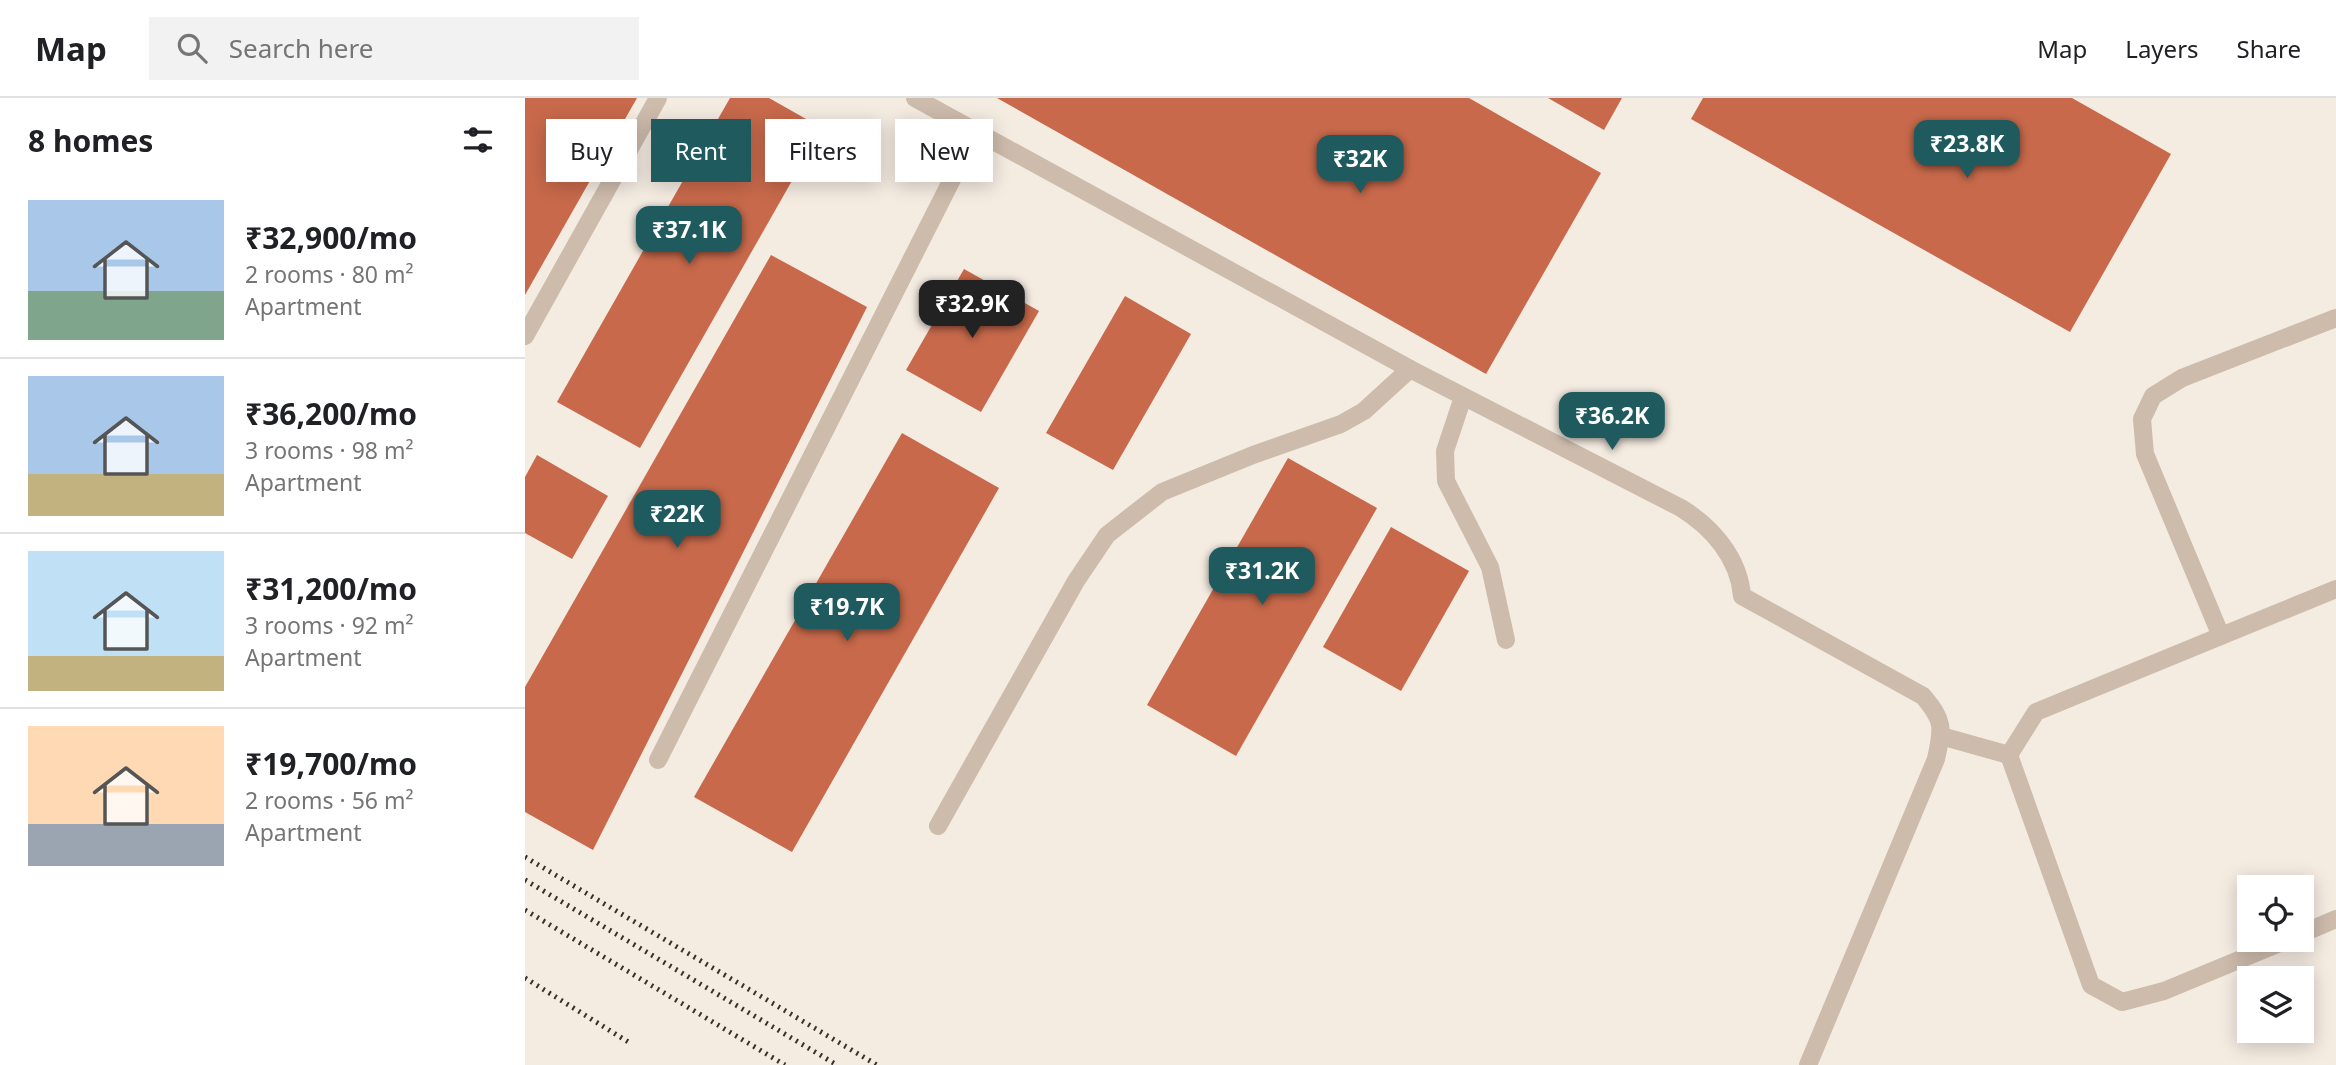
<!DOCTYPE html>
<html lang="en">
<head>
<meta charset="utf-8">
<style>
	:root { --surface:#fff; --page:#f2f2f2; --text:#202124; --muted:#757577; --line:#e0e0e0; --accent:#1f5a5e }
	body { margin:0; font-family:"Noto Sans",sans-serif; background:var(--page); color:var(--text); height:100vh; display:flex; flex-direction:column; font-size:26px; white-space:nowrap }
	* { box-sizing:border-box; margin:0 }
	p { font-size:23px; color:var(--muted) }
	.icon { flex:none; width:38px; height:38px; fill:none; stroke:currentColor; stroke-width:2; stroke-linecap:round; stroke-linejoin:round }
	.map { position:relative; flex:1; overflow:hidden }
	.drawer { display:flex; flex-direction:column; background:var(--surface); width:525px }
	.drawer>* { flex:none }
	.banner { position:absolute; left:21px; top:21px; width:665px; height:63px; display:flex; gap:14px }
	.controls { position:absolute; left:1712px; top:777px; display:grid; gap:14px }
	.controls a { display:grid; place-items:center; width:77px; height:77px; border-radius:0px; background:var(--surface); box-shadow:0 4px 18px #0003; font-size:35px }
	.price { position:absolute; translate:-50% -60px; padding:0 16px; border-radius:14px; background:var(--accent); color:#fff; font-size:23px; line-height:46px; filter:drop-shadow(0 2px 4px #0008) }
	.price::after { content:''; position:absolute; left:50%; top:42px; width:21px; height:16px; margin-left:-10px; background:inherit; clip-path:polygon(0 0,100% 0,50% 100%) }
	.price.selected { background:#222; color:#fff }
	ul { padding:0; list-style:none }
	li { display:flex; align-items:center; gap:21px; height:175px; padding:0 28px }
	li+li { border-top:2px solid var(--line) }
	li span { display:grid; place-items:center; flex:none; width:196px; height:140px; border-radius:0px; color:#555 }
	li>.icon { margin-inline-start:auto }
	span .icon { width:84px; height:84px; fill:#fffc; stroke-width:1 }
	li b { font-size:30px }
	h2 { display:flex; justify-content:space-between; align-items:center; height:84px; padding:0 28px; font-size:30px }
	.tag { padding:0 24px; border-radius:0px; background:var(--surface); box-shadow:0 4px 18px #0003; font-size:24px; line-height:63px }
	.tag.selected { background:var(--accent); color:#fff }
	header { display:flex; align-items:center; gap:42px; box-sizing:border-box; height:98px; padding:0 35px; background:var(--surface); border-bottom:2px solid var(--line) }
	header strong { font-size:33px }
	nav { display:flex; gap:38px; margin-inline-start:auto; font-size:24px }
	.search { width:490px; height:63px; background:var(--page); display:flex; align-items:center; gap:18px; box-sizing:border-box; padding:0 24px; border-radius:0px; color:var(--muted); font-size:26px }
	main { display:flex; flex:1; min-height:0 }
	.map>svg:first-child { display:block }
	.building { fill:#c8694b }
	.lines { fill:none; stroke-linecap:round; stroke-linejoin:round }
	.minor { stroke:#cdbbac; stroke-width:18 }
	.rail { stroke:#3b302b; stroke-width:5; stroke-dasharray:2 5; stroke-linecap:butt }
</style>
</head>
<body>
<header>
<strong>Map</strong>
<div class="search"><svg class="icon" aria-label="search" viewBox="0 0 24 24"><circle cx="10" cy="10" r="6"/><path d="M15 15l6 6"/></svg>Search here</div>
<nav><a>Map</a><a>Layers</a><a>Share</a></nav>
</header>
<main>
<section class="drawer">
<h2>8 homes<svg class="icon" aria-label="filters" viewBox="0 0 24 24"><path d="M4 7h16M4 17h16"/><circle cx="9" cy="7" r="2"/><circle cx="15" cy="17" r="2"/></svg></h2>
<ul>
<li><span style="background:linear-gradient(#a9c7e8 65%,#7fa58c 0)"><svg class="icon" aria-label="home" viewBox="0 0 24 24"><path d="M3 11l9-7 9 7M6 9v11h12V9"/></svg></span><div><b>₹32,900/mo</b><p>2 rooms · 80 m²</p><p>Apartment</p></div></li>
<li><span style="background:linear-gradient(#a9c7e8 70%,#c2b280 0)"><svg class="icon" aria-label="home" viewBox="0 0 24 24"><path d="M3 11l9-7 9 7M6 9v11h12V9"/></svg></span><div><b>₹36,200/mo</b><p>3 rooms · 98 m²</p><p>Apartment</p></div></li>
<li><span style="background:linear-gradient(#bfe0f5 75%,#c2b280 0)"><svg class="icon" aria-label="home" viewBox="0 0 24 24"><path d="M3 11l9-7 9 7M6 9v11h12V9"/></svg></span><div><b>₹31,200/mo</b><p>3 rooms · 92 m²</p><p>Apartment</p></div></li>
<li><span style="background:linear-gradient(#ffd9b3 70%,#9aa5b1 0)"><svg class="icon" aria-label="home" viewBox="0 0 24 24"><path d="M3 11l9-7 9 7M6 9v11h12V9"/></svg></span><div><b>₹19,700/mo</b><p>2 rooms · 56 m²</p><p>Apartment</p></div></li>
</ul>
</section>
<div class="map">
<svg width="1811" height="967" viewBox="0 0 1811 967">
	<rect width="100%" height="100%" fill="#f4ebe1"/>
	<g class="building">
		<polygon points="0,0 112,0 0,197"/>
		<polygon points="205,0 244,0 297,30 115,350 32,304"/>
		<polygon points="472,0 944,0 1076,75 961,276"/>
		<polygon points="1023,0 1097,0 1079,32"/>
		<polygon points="1178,0 1547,0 1646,56 1545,234 1166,21"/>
		<polygon points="246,157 342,209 68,752 0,714 0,589"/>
		<polygon points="439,171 514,213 456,314 381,272"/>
		<polygon points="600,198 666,236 588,372 521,335"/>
		<polygon points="377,335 474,390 267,754 169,699"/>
		<polygon points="12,357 83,398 47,461 0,435 0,379"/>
		<polygon points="763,360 852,410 711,658 622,607"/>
		<polygon points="866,429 944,473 876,593 798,549"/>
	</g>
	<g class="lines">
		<g class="minor">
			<path d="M390 0 885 271 1156 410C1187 429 1214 460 1217 498L1398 598C1419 623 1418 629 1411 661L1283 967"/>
			<polyline points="1811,220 1657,280 1628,298 1617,321 1620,356 1696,538 1811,491"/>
			<polyline points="0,238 133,0"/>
			<polyline points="938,299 920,353 921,383 965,469 981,542"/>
			<polyline points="1416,638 1484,657"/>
			<polyline points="1484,657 1566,887 1597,904 1639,893 1762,842"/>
			<polyline points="1484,657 1511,614 1696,538"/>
			<polyline points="133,662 451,34"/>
			<polyline points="413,728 551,483 582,437 637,394 728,357 816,326 839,313 885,271"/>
			<polyline points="1776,836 1811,821"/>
		</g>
		<g class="rail">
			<polyline points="0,759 352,967"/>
			<polyline points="0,782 312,967"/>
			<polyline points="0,812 260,967"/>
			<polyline points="0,880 105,945"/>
		</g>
	</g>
</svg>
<div class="controls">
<a><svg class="icon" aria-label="locate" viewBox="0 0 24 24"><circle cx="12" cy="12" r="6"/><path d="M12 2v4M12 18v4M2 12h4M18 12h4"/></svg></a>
<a><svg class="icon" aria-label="layers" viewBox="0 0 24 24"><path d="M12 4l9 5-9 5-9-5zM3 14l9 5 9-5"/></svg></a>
</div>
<b class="price" style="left:1442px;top:82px">₹23.8K</b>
<b class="price" style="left:835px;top:97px">₹32K</b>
<b class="price" style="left:164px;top:168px">₹37.1K</b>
<b class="price selected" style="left:447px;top:242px">₹32.9K</b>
<b class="price" style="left:1087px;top:354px">₹36.2K</b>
<b class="price" style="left:152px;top:452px">₹22K</b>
<b class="price" style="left:737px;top:509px">₹31.2K</b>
<b class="price" style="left:322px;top:545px">₹19.7K</b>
<div class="banner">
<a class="tag">Buy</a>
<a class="tag selected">Rent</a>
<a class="tag">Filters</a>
<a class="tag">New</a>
</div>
</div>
</main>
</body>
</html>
